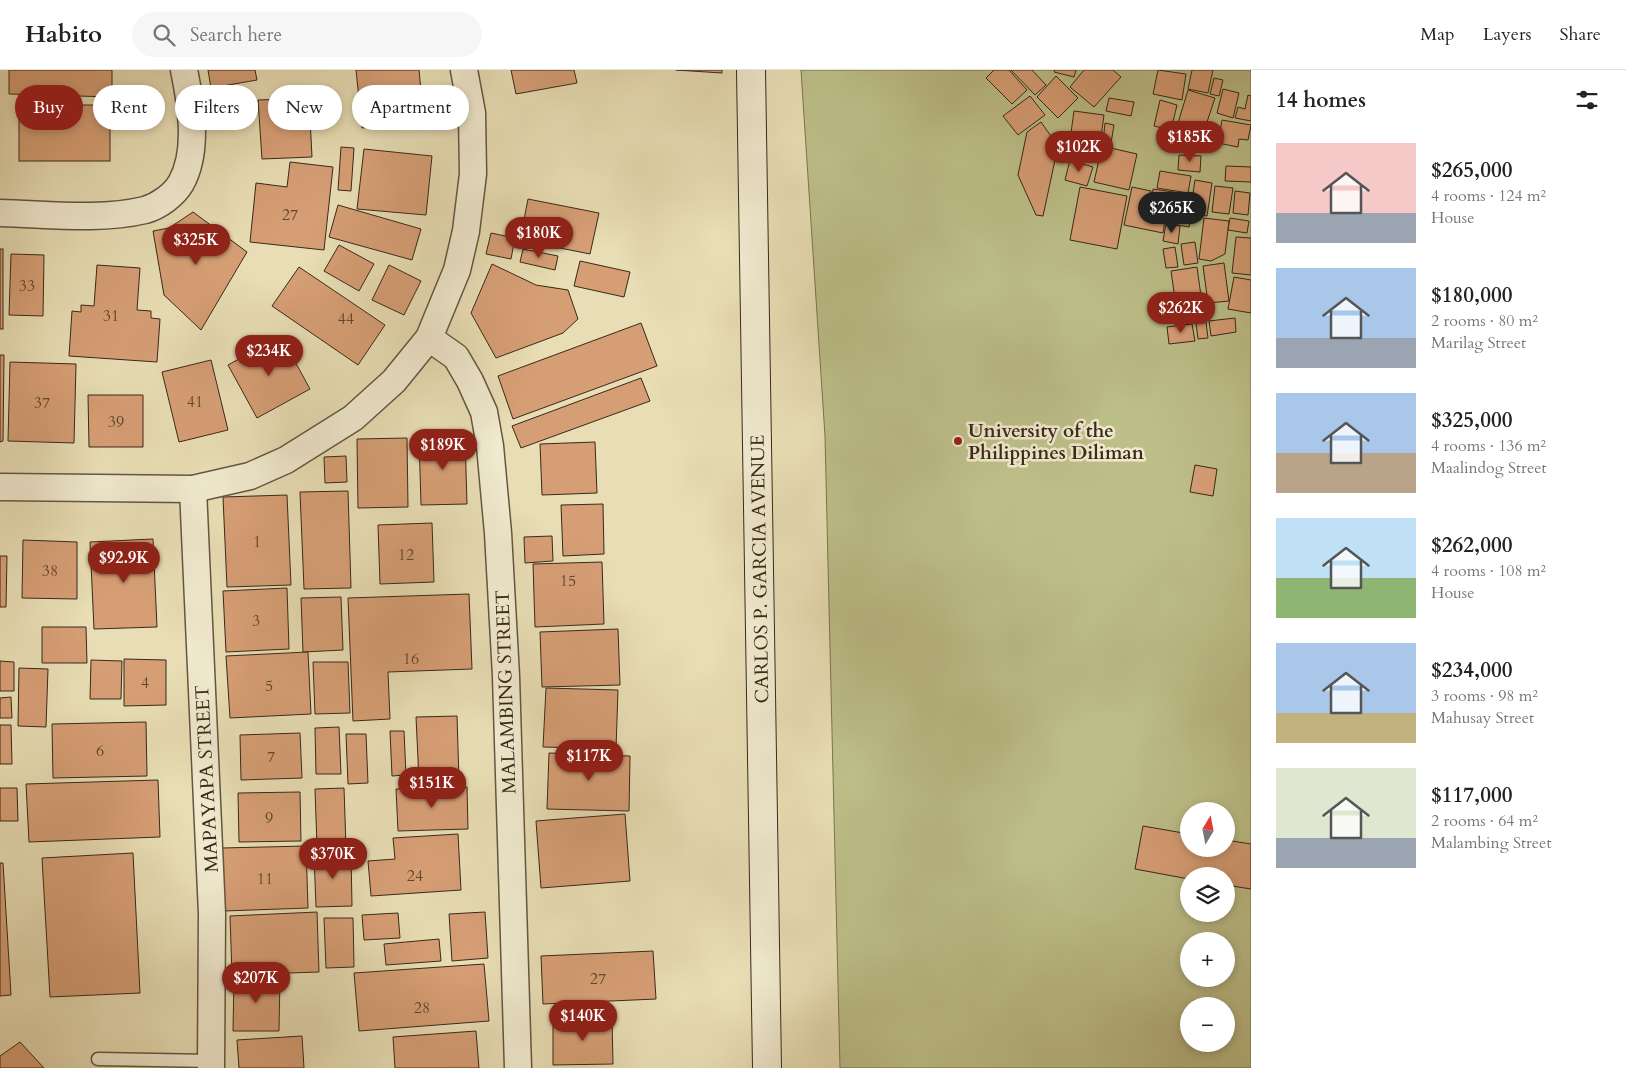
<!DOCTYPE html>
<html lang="en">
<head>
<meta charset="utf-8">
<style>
	:root { --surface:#fff; --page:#f6f6f6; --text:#222; --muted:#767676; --line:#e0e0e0; --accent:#8f2418 }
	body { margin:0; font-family:Cardo,serif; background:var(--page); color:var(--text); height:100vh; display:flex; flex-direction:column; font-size:19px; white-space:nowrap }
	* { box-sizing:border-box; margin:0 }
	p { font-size:16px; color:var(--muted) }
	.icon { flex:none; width:28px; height:28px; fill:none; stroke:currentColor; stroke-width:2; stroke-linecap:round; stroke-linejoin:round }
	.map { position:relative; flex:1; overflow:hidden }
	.sheet { display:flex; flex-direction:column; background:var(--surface); width:375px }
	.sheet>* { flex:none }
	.banner { position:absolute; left:15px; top:15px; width:475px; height:45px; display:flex; gap:10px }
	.needle { width:32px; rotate:10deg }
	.fabs { position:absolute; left:1180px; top:732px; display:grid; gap:10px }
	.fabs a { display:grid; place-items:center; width:55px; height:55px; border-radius:50%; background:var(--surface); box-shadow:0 2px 8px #0003; font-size:25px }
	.price { position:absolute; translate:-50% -42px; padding:0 11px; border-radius:18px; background:var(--accent); color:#fff; font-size:16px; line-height:32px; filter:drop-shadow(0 1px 2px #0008) }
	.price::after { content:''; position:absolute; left:50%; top:30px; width:15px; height:11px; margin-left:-8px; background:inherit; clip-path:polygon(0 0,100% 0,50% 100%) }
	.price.current { background:#222; color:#fff }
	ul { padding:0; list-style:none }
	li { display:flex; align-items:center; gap:15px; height:125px; padding:0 25px }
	li span { display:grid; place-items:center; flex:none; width:140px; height:100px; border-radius:0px; color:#555 }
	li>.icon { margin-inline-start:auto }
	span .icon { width:60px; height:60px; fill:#fffc; stroke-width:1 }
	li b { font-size:21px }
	h2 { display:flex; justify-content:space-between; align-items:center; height:60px; padding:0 25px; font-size:21px }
	.pill { padding:0 18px; border-radius:22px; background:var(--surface); box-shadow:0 2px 8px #0003; font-size:18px; line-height:45px }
	.pill.current { background:var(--accent); color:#fff }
	header { display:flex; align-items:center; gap:30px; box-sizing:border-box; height:70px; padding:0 25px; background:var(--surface); border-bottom:1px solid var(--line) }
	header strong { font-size:24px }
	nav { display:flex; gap:28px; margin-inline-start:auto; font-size:18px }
	.search { width:350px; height:45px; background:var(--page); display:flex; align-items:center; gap:12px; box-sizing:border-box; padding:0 18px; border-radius:28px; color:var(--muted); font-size:19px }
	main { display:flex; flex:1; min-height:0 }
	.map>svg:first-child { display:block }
	.green { fill:#bdbf89; stroke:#7a7451; fill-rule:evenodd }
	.building { fill:#d69e75; stroke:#382919 }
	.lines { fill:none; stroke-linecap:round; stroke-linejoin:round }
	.lane-casing { stroke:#645640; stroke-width:15 }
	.street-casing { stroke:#645640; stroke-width:29 }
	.secondary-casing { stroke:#382919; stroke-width:30 }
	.lane { stroke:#f0e9ce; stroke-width:12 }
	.street { stroke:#f0e9ce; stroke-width:26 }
	.secondary { stroke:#f0e9ce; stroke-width:28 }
	.poi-dot { fill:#8f2418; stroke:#f0e9ce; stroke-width:2 }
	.labels { text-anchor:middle; stroke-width:5; stroke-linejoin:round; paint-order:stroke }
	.number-label { font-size:16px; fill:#604630 }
	.poi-label { font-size:19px; font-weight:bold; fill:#382919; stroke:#f0e9ce; text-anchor:start }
	.street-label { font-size:19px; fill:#382919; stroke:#f0e9ce }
</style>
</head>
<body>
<header>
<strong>Habito</strong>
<div class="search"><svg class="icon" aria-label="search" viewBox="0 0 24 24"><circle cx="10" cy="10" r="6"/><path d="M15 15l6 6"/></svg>Search here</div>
<nav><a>Map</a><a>Layers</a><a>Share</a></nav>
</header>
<main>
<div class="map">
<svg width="1251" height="998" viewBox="0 0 1251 998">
	<rect width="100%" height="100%" fill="#e8ddb4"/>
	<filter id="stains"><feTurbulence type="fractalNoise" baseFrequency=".004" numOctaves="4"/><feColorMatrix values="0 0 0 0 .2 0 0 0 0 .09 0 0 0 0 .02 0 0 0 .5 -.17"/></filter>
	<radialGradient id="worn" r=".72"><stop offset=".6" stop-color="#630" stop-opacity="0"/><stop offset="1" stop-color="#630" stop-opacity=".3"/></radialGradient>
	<path class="green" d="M801 0H1251V998H840L825 366ZM1189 741H1226V779H1189ZM1189 806H1226V844H1189ZM1189 871H1226V909H1189ZM1189 936H1226V974H1189Z"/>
	<g class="building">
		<polygon points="9,0 112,0 112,27 9,24"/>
		<polygon points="208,0 255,0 257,10 211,18"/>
		<polygon points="356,0 419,0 424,52 362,58"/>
		<polygon points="511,0 574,0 577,13 516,24"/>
		<polygon points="676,0 722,0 722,3"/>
		<polygon points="994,0 1009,0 1027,20 1012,34 986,8"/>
		<polygon points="1011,0 1032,0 1046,15 1035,25"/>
		<polygon points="1055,0 1076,0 1074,7 1054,2"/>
		<polygon points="1084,0 1113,0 1121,7 1094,37 1070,17"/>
		<polygon points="1158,0 1186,4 1182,30 1153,24"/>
		<polygon points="1192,0 1213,0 1208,23 1188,19"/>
		<polygon points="1056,6 1078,28 1058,48 1037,27"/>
		<polygon points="1214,8 1223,10 1219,26 1210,24"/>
		<polygon points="1223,19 1239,23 1233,48 1217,43"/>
		<polygon points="1188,20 1215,28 1204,61 1178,53"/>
		<polygon points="1248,25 1251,26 1251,51 1235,48 1238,37 1245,39"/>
		<polygon points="1030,26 1045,45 1018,65 1003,46"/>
		<polygon points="309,28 312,87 262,89 258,30"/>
		<polygon points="1109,28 1134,32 1131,46 1106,41"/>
		<polygon points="1160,30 1177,35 1171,60 1154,56"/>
		<rect x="19" y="35" width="91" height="56"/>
		<polygon points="1074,41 1104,45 1100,74 1070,70"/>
		<polygon points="1222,50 1251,55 1248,70 1239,69 1238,77 1218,73"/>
		<polygon points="1041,52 1058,76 1043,146 1036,145 1018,105 1027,62"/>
		<polygon points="1105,53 1114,55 1111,73 1103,72"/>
		<polygon points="1174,56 1196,60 1192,76 1171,72"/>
		<polygon points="1102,76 1137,84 1129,120 1094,112"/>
		<polygon points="341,77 354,78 351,121 338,120"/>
		<polygon points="364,79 432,86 426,145 357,139"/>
		<polygon points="1179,85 1201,86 1200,102 1178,100"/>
		<polygon points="1070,90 1093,97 1087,116 1065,110"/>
		<polygon points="290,92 333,97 324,180 250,172 256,113 287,117"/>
		<polygon points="1226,96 1251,97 1251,112 1225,111"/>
		<polygon points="1160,101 1191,106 1188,123 1157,118"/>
		<polygon points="1195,110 1212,113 1207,146 1190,143"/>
		<polygon points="1215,116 1233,118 1229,144 1212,142"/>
		<polygon points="1080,117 1127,126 1117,179 1070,170"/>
		<polygon points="1132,117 1151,121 1147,140 1166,144 1163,163 1124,155"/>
		<polygon points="1153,119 1187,124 1185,139 1151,134"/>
		<polygon points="1235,121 1250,123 1248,145 1233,143"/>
		<polygon points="528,129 599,143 590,184 520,170"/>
		<polygon points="338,135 421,159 412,190 329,167"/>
		<polygon points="193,142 247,182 201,260 164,225 153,161 169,158"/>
		<polygon points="1180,144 1191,146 1189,157 1178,155"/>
		<polygon points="1204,148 1229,151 1225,184 1211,191 1199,189"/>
		<polygon points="1230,148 1249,151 1247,163 1228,160"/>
		<polygon points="1166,154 1180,156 1178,174 1163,171"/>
		<polygon points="491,163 515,168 511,189 486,184"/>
		<polygon points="1236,167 1251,168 1251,205 1232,203"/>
		<polygon points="1195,172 1198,193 1184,195 1181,174"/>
		<polygon points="339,175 374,194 359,221 324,201"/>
		<polygon points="1175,177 1178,197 1166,198 1163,179"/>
		<rect x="0" y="179" width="3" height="80"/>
		<polygon points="523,179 558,186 555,200 520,192"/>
		<polygon points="11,184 44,185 43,246 9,245"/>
		<polygon points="580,191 630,202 624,227 574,216"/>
		<polygon points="1224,193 1229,231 1208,233 1203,196"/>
		<polygon points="492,194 536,215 568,220 578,249 563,263 496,288 471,243"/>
		<polygon points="97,195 140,198 137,240 151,241 151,248 160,249 157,292 69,286 72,241 81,242 81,235 94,236"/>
		<polygon points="389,195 421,211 404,245 372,230"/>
		<polygon points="299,197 385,255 358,295 272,236"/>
		<polygon points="1197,197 1201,226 1175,229 1171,201"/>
		<polygon points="1234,207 1251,210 1251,243 1228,239"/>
		<polygon points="1203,229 1208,268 1198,269 1193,230"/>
		<polygon points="1190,231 1191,243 1172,245 1171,233"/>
		<polygon points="1235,248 1236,262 1211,266 1209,251"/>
		<polygon points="641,253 657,296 513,349 498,306"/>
		<polygon points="1192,254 1195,271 1169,274 1167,257"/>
		<polygon points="281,266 310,319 257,348 228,295"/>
		<polygon points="0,285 4,285 3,371 0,372"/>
		<polygon points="211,290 228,360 179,372 162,302"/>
		<polygon points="10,292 76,294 74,373 8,371"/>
		<polygon points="641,308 650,331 521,378 512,356"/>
		<polygon points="88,325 143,325 143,377 89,377"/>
		<polygon points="465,367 467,434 421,435 419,368"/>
		<polygon points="407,368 408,437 358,438 357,369"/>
		<polygon points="595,372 597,423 542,425 540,374"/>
		<polygon points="346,386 347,412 325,413 324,387"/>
		<polygon points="1195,395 1217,399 1213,426 1190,422"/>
		<polygon points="348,421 351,518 304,519 300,422"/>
		<polygon points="287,425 291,515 227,517 223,427"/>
		<polygon points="603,434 604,484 563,486 561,435"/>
		<polygon points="432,453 434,512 380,514 378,455"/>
		<polygon points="552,466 553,491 525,493 524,467"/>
		<polygon points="153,469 157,557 94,559 90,472"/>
		<polygon points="23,470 77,472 77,529 22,528"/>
		<polygon points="0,486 7,486 6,537 0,537"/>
		<polygon points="602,492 604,554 535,557 533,494"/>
		<polygon points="287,518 289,579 226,582 223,521"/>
		<polygon points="469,524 472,599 388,602 390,649 353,651 348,528"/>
		<polygon points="341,527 343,580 303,582 301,528"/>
		<polygon points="42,557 86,557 87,593 42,593"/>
		<polygon points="618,559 620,615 542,617 540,562"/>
		<polygon points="308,582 311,644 230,648 226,586"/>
		<polygon points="124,589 166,590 166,635 124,636"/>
		<polygon points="91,590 122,591 121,629 90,629"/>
		<polygon points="0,591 14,592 14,621 0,621"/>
		<polygon points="313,592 348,592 350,643 315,644"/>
		<polygon points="19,598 48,599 46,657 18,656"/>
		<polygon points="546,618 618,620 616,679 543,677"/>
		<polygon points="11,627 12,648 0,648 0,628"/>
		<polygon points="457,646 459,710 419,711 416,647"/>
		<polygon points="146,652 147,706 53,708 52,654"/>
		<polygon points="0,655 11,655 12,694 0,694"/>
		<polygon points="339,657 341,704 316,704 315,658"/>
		<polygon points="390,661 404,661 406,705 392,706"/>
		<polygon points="300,663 302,708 241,710 240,665"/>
		<polygon points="346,664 366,664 368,713 348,714"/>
		<polygon points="549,683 630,686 629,741 547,739"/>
		<polygon points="158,710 160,767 29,772 26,714"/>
		<polygon points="467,717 468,759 398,761 396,719"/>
		<polygon points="0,718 17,718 18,751 0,751"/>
		<polygon points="344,718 346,777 317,777 315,719"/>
		<polygon points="300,722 301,771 239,772 238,723"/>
		<polygon points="625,744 630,811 541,818 536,751"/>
		<polygon points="1143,756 1189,764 1189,779 1226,779 1226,770 1251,774 1251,819 1226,815 1226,806 1189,806 1189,809 1135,799"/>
		<polygon points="458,764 461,820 371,826 368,791 395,789 393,768"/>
		<polygon points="306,776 308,838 224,841 222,778"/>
		<polygon points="133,783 140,923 50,927 42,788"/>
		<polygon points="351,784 352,836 316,837 314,785"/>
		<polygon points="0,793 3,793 11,925 0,926"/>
		<polygon points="317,842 319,902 232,905 230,846"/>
		<polygon points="485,842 488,888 452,891 449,844"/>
		<polygon points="398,843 400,868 364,870 362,845"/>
		<polygon points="324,848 353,848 354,897 326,898"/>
		<polygon points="439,869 441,891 386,895 384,874"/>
		<polygon points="653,881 656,929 543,934 541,886"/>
		<polygon points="484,894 489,951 359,961 354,903"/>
		<polygon points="234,908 280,908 279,961 233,961"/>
		<polygon points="612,949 613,994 553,995 553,950"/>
		<polygon points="476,961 479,998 395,998 393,967"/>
		<polygon points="302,966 304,998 239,998 237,970"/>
		<polygon points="20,972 44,998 0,998 0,986"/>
	</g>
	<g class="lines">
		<defs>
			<polyline id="lane" points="98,989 211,991"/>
			<g id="street">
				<path d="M0 143C47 144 99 151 145 140 159 136 174 125 181 113 199 81 191 34 184 0"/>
				<polyline points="429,268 456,287 470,311 484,342 490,376 498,463 506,606 518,998"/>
				<polyline points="0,417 193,419 250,406 286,390 353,348 394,311 429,268 457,200 466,161 473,104 472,43 464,0"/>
				<polyline points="193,419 212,844 211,998"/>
			</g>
			<polyline id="secondary" points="751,0 767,998"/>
		</defs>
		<use href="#lane" class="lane-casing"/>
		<use href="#street" class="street-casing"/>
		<use href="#secondary" class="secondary-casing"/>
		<use href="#lane" class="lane"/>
		<use href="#street" class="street"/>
		<use href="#secondary" class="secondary"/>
	</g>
	<circle class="poi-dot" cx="958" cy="371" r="5"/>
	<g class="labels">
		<g class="number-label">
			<text x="290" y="150">27</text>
			<text x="27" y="221">33</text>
			<text x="111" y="251">31</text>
			<text x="346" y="254">44</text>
			<text x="195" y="337">41</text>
			<text x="42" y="338">37</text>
			<text x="116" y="357">39</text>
			<text x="257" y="477">1</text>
			<text x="406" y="490">12</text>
			<text x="50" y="506">38</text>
			<text x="568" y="516">15</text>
			<text x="256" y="556">3</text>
			<text x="411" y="594">16</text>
			<text x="145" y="618">4</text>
			<text x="269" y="621">5</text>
			<text x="100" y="686">6</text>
			<text x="271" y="692">7</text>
			<text x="269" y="753">9</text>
			<text x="415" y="811">24</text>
			<text x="265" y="814">11</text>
			<text x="598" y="914">27</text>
			<text x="422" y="943">28</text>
		</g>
		<g class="poi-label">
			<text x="968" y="367">University of the<tspan x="968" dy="22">Philippines Diliman</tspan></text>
		</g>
		<g class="street-label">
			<text transform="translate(759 499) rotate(-91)" y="7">CARLOS P. GARCIA AVENUE</text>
			<text transform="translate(505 622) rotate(-92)" y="7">MALAMBING STREET</text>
			<text transform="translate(206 709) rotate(-93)" y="7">MAPAYAPA STREET</text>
		</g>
	</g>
	<rect width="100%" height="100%" filter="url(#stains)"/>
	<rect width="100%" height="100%" fill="url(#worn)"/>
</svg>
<div class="fabs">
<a><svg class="needle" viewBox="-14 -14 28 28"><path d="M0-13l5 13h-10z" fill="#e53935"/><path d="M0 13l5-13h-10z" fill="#767676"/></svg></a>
<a><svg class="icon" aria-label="layers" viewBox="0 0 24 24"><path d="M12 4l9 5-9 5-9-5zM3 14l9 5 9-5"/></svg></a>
<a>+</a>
<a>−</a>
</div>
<b class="price" style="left:1190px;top:93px">$185K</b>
<b class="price" style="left:1079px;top:103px">$102K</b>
<b class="price current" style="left:1172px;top:164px">$265K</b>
<b class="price" style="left:539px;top:189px">$180K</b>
<b class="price" style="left:196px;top:196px">$325K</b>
<b class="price" style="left:1181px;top:264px">$262K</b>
<b class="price" style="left:269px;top:307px">$234K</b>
<b class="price" style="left:443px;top:401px">$189K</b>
<b class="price" style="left:124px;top:514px">$92.9K</b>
<b class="price" style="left:589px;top:712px">$117K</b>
<b class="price" style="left:432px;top:739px">$151K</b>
<b class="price" style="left:333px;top:810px">$370K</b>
<b class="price" style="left:256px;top:934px">$207K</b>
<b class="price" style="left:583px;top:972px">$140K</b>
<div class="banner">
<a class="pill current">Buy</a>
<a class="pill">Rent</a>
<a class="pill">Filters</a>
<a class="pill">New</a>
<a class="pill">Apartment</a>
</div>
</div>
<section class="sheet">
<h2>14 homes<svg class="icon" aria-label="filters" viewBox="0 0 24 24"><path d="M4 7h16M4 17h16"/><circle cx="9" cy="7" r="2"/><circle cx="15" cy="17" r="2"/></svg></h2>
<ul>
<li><span style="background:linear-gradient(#f6c9c9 70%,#9aa5b1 0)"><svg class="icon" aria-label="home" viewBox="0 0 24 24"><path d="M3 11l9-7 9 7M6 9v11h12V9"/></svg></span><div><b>$265,000</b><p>4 rooms · 124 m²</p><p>House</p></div></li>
<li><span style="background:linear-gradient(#a9c7e8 70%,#9aa5b1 0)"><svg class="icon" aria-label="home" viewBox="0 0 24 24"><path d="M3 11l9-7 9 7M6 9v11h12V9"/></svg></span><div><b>$180,000</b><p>2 rooms · 80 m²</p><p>Marilag Street</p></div></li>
<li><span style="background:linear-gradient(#a9c7e8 60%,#b9a48a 0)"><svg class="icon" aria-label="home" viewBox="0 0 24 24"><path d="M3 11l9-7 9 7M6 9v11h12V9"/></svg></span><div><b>$325,000</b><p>4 rooms · 136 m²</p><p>Maalindog Street</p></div></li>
<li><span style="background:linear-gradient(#bfe0f5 60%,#8fb573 0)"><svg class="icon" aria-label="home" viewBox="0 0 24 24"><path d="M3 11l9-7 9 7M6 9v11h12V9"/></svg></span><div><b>$262,000</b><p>4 rooms · 108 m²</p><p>House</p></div></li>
<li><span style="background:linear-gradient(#a9c7e8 70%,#c2b280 0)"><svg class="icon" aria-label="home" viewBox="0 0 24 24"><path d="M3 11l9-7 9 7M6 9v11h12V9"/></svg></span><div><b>$234,000</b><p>3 rooms · 98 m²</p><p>Mahusay Street</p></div></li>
<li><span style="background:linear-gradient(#dfe7d0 70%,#9aa5b1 0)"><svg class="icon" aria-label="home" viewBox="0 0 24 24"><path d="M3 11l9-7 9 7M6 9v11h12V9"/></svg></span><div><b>$117,000</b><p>2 rooms · 64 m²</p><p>Malambing Street</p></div></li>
</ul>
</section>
</main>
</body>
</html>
